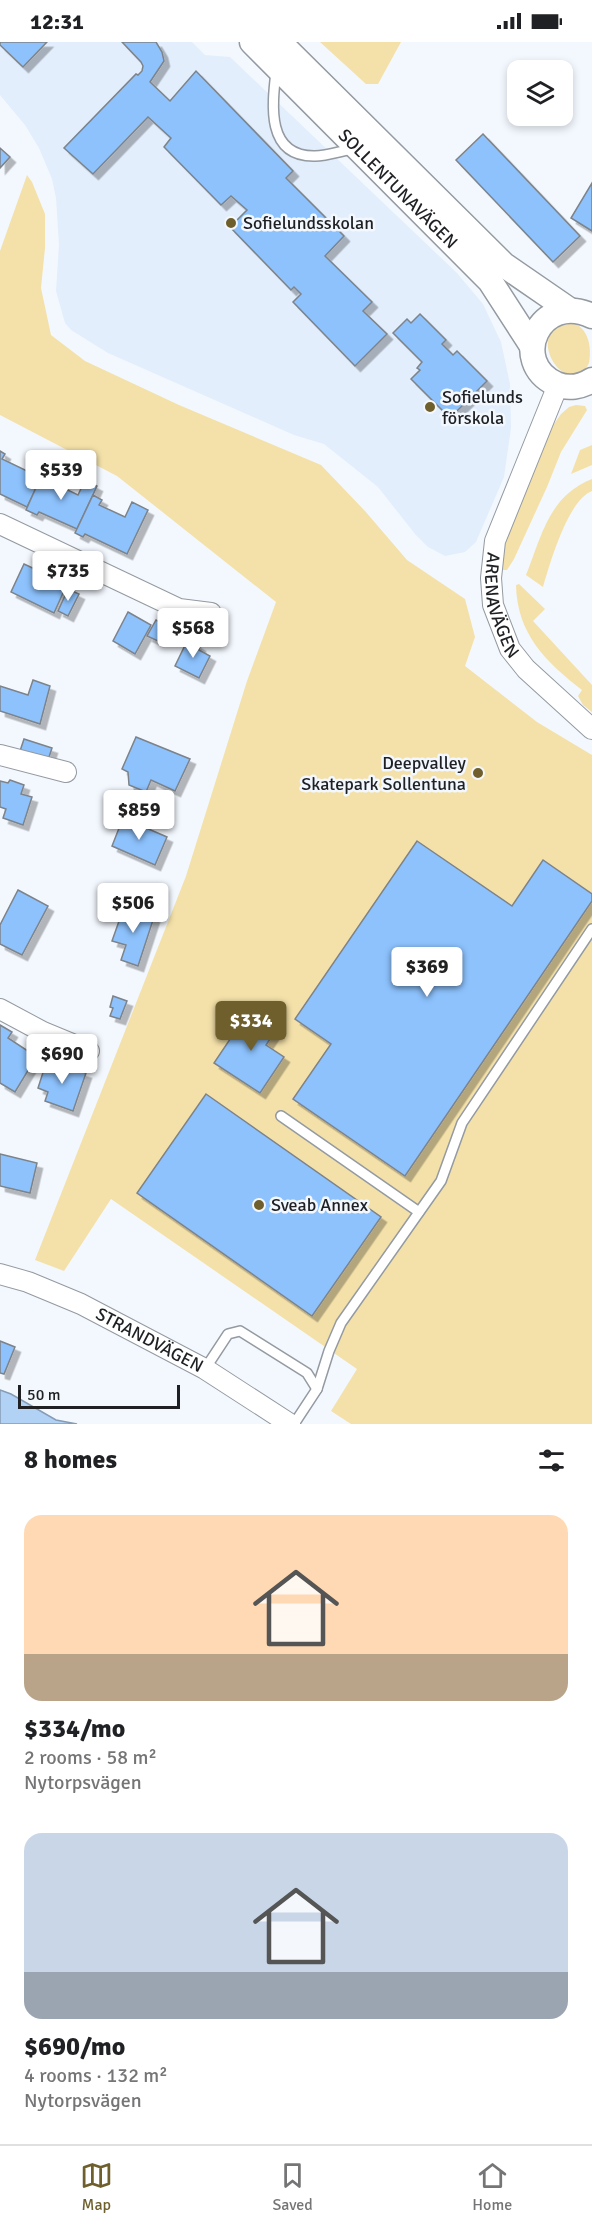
<!DOCTYPE html>
<html lang="en">
<head>
<meta charset="utf-8">
<style>
	:root { --surface:#fff; --page:#f6f6f6; --text:#202124; --muted:#757577; --line:#e0e0e0; --accent:#6f5f2c }
	body { margin:0; font-family:Signika,sans-serif; background:var(--page); color:var(--text); height:100vh; display:flex; flex-direction:column; font-size:22px; white-space:nowrap }
	* { box-sizing:border-box; margin:0 }
	p { font-size:20px; color:var(--muted) }
	.icon { flex:none; width:33px; height:33px; fill:none; stroke:currentColor; stroke-width:2; stroke-linecap:round; stroke-linejoin:round }
	.map { position:relative; height:1382px; overflow:hidden }
	.drawer { display:flex; flex-direction:column; background:var(--surface); flex:1 }
	.drawer>* { flex:none }
	.controls { position:absolute; left:507px; top:18px; display:grid; gap:12px }
	.controls a { display:grid; place-items:center; width:66px; height:66px; border-radius:12px; background:var(--surface); box-shadow:0 3px 9px #0003; font-size:30px }
	.scale { position:absolute; left:18px; bottom:15px; width:162px; box-sizing:border-box; padding-left:6px; border:3px solid #1e2023; border-top:0; font-size:16px; line-height:21px; white-space:nowrap; color:#1e2023; -webkit-text-stroke:4px #f3f8fe; paint-order:stroke }
	.price { position:absolute; translate:-50% -51px; padding:0 14px; border-radius:6px; background:#fff; color:#222; font-size:20px; line-height:39px; filter:drop-shadow(0 2px 3px #0008) }
	.price::after { content:''; position:absolute; left:50%; top:36px; width:18px; height:14px; margin-left:-9px; background:inherit; clip-path:polygon(0 0,100% 0,50% 100%) }
	.price.on { background:var(--accent); color:#fff }
	ul { padding:0; list-style:none }
	li { display:grid; align-content:center; gap:12px; height:318px; padding:0 24px }
	li span { display:grid; place-items:center; height:186px; border-radius:18px; color:#555 }
	li>.icon { margin-inline-start:auto }
	span .icon { width:108px; height:108px; fill:#fffc; stroke-width:1 }
	li b { font-size:26px }
	h2 { display:flex; justify-content:space-between; align-items:center; height:72px; padding:0 24px; font-size:26px }
	.status { display:flex; justify-content:space-between; align-items:center; height:42px; padding:0 30px; background:var(--surface); direction:ltr }
	.status svg { height:16px; fill:currentColor }
	.tabs { display:flex; justify-content:space-around; align-items:center; height:84px; border-top:2px solid var(--line); background:var(--surface); font-size:16px; color:var(--muted) }
	.tabs a { display:grid; justify-items:center; gap:3px }
	.tabs .on { color:var(--accent) }
	.map>svg:first-child { display:block }
	.built { fill:#e2eefc }
	.green { fill:#f4e1a9 }
	.water { fill:#b1d1f5; stroke:#859cb6; stroke-width:1.5 }
	.building { fill:#8dc2fd; stroke:#7d838a; stroke-width:1.5; filter:url(#shadow) }
	.lines { fill:none; stroke-linecap:round; stroke-linejoin:round }
	.service-casing { stroke:#949aa1; stroke-width:12 }
	.minor-casing { stroke:#949aa1; stroke-width:22 }
	.tertiary-casing { stroke:#949aa1; stroke-width:27 }
	.service { stroke:#fff; stroke-width:9 }
	.minor { stroke:#fff; stroke-width:20 }
	.tertiary { stroke:#fff; stroke-width:24 }
	.poi-dot { fill:#6f5f2c; stroke:#f3f8fe; stroke-width:2 }
	.labels { text-anchor:middle; stroke-width:5; stroke-linejoin:round; paint-order:stroke }
	.street-label { font-size:18px; fill:#1e2023; stroke:#f3f8fe }
	.poi-label { font-size:18px; fill:#1e2023; stroke:#f3f8fe; text-anchor:start }
</style>
</head>
<body>
<div class="status"><b>12:31</b><svg viewBox="0 0 49 12"><path d="M0 12V9h3v3zM5 12V6h3v6zM10 12V3h3v9zM15 12V0h3v12zM26 1h20v11H26zM47 4h2v5h-2z"/></svg></div>
<div class="map">
<svg width="592" height="1382" viewBox="0 0 592 1382">
	<defs>
		<filter id="shadow"><feDropShadow dx="5.5" dy="5.5" stdDeviation="0" flood-color="#0004"/></filter>
	</defs>
	<rect width="100%" height="100%" fill="#f3f8fe"/>
	<polygon class="built" points="0,0 192,0 205,13 230,15 457,231 483,262 501,300 510,342 511,386 504,435 476,500 465,510 445,514 428,505 415,492 378,445 324,402 294,393 108,311 71,288 65,281 56,249 59,203 56,156 52,137 39,106 25,83 0,53"/>
	<g class="green">
		<polygon points="320,0 401,0 378,42 366,42"/>
		<polygon points="27,133 32,140 45,172 45,206 41,246 51,293 85,319 179,363 321,423 365,469 407,518 465,557 475,595 465,624 537,680 592,713 592,1382 351,1382 331,1369 357,1327 111,1157 64,1229 35,1218 186,834 247,639 276,560 117,434 0,373 0,209"/>
		<path d="M570 280C588 284 592 304 589 321 569 363 519 288 570 280Z"/>
		<polygon points="576,363 585,364 587,368 561,410 547,445 514,517 507,528 495,528 505,495 549,389 561,372 569,365"/>
		<polygon points="592,403 592,423 571,432 580,408"/>
		<path d="M592 437V449C568 458 550 521 543 545L526 533C542 493 549 454 592 437Z"/>
		<path d="M519 542 545 567 533 579 592 643V670L583 663 578 654 582 648C546 620 517 592 516 543Z"/>
	</g>
	<polygon class="water" points="0,1348 11,1352 56,1378 77,1382 0,1382"/>
	<g class="building">
		<polygon points="0,0 47,0 23,25 0,3"/>
		<polygon points="122,0 156,0 162,10 164,19 150,40 170,59 196,29 293,129 286,136 344,194 325,214 372,260 363,269 387,292 355,324 293,260 301,252 294,245 291,248 230,185 247,168 231,154 221,163 164,105 171,96 148,75 93,132 64,106 136,32 138,33 142,29 143,24 141,20"/>
		<polygon points="483,92 580,194 553,220 456,118"/>
		<polygon points="0,106 10,115 0,126"/>
		<polygon points="592,141 592,189 571,176"/>
		<polygon points="420,272 446,298 442,302 453,313 457,309 487,339 450,376 411,337 420,328 417,326 422,320 393,291 407,277 411,281"/>
		<polygon points="0,409 5,412 2,417 29,430 36,416 48,421 27,465 0,452"/>
		<polygon points="43,430 53,435 51,440 78,453 85,438 97,444 77,487 39,470 37,473 26,468"/>
		<polygon points="93,453 102,458 99,463 125,475 132,460 148,468 127,512 85,492 83,495 75,491"/>
		<polygon points="24,522 67,542 54,571 11,550"/>
		<polygon points="68,547 79,552 68,574 58,569"/>
		<polygon points="128,570 151,583 135,612 113,599"/>
		<polygon points="156,578 167,584 158,599 147,594"/>
		<polygon points="188,597 200,604 199,608 210,614 199,636 175,624"/>
		<polygon points="33,638 50,644 40,682 0,669 0,644 28,653"/>
		<polygon points="136,695 190,717 175,749 151,738 146,750 129,743 128,730 122,727"/>
		<polygon points="24,697 52,706 48,718 20,709"/>
		<polygon points="10,738 24,743 21,752 32,755 23,783 3,776 6,767 0,765 0,739 8,741"/>
		<polygon points="123,776 167,795 155,823 112,804"/>
		<polygon points="417,799 512,864 543,818 592,852 592,859 405,1134 293,1057 331,1002 295,977"/>
		<polygon points="18,848 48,864 22,913 0,902 0,883"/>
		<polygon points="124,865 154,875 138,924 121,918 126,903 112,899"/>
		<polygon points="113,954 127,959 120,977 110,974 113,966 110,965"/>
		<polygon points="251,966 278,985 266,1003 284,1015 260,1051 214,1021"/>
		<polygon points="0,983 12,990 8,996 31,1011 29,1014 35,1017 15,1050 0,1041"/>
		<polygon points="47,1018 86,1031 73,1069 45,1059 48,1050 38,1046"/>
		<polygon points="206,1052 381,1175 312,1274 137,1151"/>
		<polygon points="0,1112 37,1121 30,1151 0,1144"/>
		<polygon points="0,1299 15,1305 4,1332 0,1331"/>
	</g>
	<g class="lines">
		<defs>
			<g id="service">
				<path d="M276 30C272 63 266 115 315 114 327 114 341 109 353 107"/>
				<polyline points="281,1074 419,1170"/>
				<polyline points="205,1327 228,1292 240,1289 307,1331 317,1347"/>
				<polyline points="294,1382 317,1347 329,1309 341,1281 441,1139 462,1081 592,887"/>
			</g>
			<g id="minor">
				<path id="s1" d="M558 343 495 499 491 536 493 563 510 607 526 627 592 687"/>
				<polyline points="0,482 179,567 211,571"/>
				<polyline points="0,713 66,730"/>
				<polyline points="0,967 43,990 89,1009"/>
				<path id="s2" d="M0 1232 28 1240 81 1262 205 1327 290 1382"/>
			</g>
			<g id="tertiary">
				<path id="s3" d="M252 0 490 239 532 304"/>
				<polyline points="279,0 504,223 568,267"/>
				<path d="M592 274C540 249 508 320 556 342 568 347 581 345 592 338"/>
			</g>
		</defs>
		<use href="#service" class="service-casing"/>
		<use href="#minor" class="minor-casing"/>
		<use href="#tertiary" class="tertiary-casing"/>
		<use href="#service" class="service"/>
		<use href="#minor" class="minor"/>
		<use href="#tertiary" class="tertiary"/>
	</g>
	<g class="poi-dot">
		<circle cx="231" cy="181" r="6"/>
		<circle cx="430" cy="365" r="6"/>
		<circle cx="478" cy="731" r="6"/>
		<circle cx="259" cy="1163" r="6"/>
	</g>
	<g class="labels">
		<g class="street-label">
			<text dy="6" stroke="none"><textPath href="#s3" startOffset="207">SOLLENTUNAVÄGEN</textPath></text>
			<text dy="6" stroke="none"><textPath href="#s1" startOffset="234">ARENAVÄGEN</textPath></text>
			<text dy="6" stroke="none"><textPath href="#s2" startOffset="164">STRANDVÄGEN</textPath></text>
		</g>
		<g class="poi-label">
			<text x="243" y="187">Sofielundsskolan</text>
			<text x="442" y="361">Sofielunds<tspan x="442" dy="21">förskola</tspan></text>
			<text x="466" y="727" text-anchor="end">Deepvalley<tspan x="466" dy="21">Skatepark Sollentuna</tspan></text>
			<text x="271" y="1169">Sveab Annex</text>
		</g>
	</g>
</svg>
<div class="controls">
<a><svg class="icon" aria-label="layers" viewBox="0 0 24 24"><path d="M12 4l9 5-9 5-9-5zM3 14l9 5 9-5"/></svg></a>
</div>
<div class="scale">50 m</div>
<b class="price" style="left:61px;top:459px">$539</b>
<b class="price" style="left:68px;top:560px">$735</b>
<b class="price" style="left:193px;top:617px">$568</b>
<b class="price" style="left:139px;top:799px">$859</b>
<b class="price" style="left:133px;top:892px">$506</b>
<b class="price" style="left:427px;top:956px">$369</b>
<b class="price on" style="left:251px;top:1010px">$334</b>
<b class="price" style="left:62px;top:1043px">$690</b>
</div>
<section class="drawer">
<h2>8 homes<svg class="icon" aria-label="filters" viewBox="0 0 24 24"><path d="M4 7h16M4 17h16"/><circle cx="9" cy="7" r="2"/><circle cx="15" cy="17" r="2"/></svg></h2>
<ul>
<li><span style="background:linear-gradient(#ffd9b3 75%,#b9a48a 0)"><svg class="icon" aria-label="home" viewBox="0 0 24 24"><path d="M3 11l9-7 9 7M6 9v11h12V9"/></svg></span><div><b>$334/mo</b><p>2 rooms · 58 m²</p><p>Nytorpsvägen</p></div></li>
<li><span style="background:linear-gradient(#c9d6e8 75%,#9aa5b1 0)"><svg class="icon" aria-label="home" viewBox="0 0 24 24"><path d="M3 11l9-7 9 7M6 9v11h12V9"/></svg></span><div><b>$690/mo</b><p>4 rooms · 132 m²</p><p>Nytorpsvägen</p></div></li>
</ul>
</section>
<nav class="tabs">
<a class="on"><svg class="icon" aria-label="map" viewBox="0 0 24 24"><path d="M3 6l6-2 6 2 6-2v14l-6 2-6-2-6 2zM9 4v14M15 6v14"/></svg>Map</a>
<a><svg class="icon" aria-label="saved" viewBox="0 0 24 24"><path d="M7 4h10v16l-5-4-5 4z"/></svg>Saved</a>
<a><svg class="icon" aria-label="home" viewBox="0 0 24 24"><path d="M3 11l9-7 9 7M6 9v11h12V9"/></svg>Home</a>
</nav>
</body>
</html>
